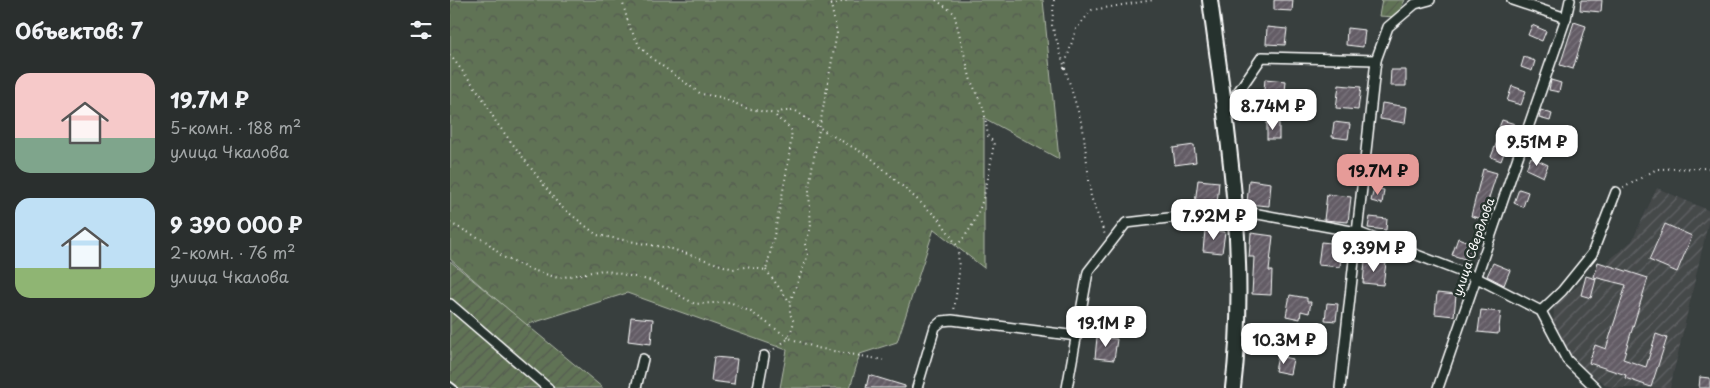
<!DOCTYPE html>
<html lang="ru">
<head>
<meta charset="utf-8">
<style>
	:root { --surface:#2a2f2e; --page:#323736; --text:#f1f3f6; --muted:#a5a9aa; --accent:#e69b98 }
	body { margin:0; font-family:"Playpen Sans",sans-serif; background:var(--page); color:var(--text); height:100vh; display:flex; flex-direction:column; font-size:19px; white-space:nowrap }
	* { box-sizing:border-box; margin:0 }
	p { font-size:16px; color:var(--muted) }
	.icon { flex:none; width:28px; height:28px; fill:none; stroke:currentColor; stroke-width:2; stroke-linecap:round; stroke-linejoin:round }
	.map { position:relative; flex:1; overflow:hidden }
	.side { display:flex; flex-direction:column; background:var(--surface); width:450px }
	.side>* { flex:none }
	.price { position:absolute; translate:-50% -42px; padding:0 11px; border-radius:10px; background:#fff; color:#222; font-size:16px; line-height:32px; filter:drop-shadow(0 1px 2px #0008) }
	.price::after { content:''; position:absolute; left:50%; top:30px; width:15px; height:11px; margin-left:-8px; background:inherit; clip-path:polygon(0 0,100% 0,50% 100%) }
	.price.selected { background:var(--accent); color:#111 }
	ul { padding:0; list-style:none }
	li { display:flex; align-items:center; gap:15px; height:125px; padding:0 15px }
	li span { display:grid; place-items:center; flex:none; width:140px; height:100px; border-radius:15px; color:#555 }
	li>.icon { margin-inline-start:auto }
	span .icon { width:60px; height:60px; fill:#fffc; stroke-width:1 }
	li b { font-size:21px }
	h2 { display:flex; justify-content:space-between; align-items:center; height:60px; padding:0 15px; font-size:21px }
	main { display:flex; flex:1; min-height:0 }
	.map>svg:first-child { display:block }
	.industrial { fill:url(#industrial-furrows) }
	.forest { fill:url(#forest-crowns); stroke:#b0b9aa }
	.garden { fill:url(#garden-furrows); stroke:#b0b9aa }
	.building { fill:url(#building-hatch); stroke:#fff }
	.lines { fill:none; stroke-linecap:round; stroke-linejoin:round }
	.lane-casing { stroke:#fff; stroke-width:8 }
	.street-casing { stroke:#fff; stroke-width:12 }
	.primary-casing { stroke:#fff; stroke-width:18 }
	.path { stroke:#fff; stroke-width:2; stroke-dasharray:1 4; stroke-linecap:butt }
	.lane { stroke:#26332d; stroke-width:4.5 }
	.street { stroke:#26332d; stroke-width:9 }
	.primary { stroke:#26332d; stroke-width:14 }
	.labels { text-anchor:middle; stroke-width:5; stroke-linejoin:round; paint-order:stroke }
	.street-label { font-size:12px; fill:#fff; stroke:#26332d }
</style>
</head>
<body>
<main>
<section class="side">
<h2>Объектов: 7<svg class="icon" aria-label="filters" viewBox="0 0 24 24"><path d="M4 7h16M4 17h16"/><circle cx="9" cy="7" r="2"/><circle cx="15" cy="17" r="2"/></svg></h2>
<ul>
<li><span style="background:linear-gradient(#f6c9c9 65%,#7fa58c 0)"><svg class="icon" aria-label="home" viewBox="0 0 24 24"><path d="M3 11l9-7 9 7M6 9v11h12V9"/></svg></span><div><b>19.7M ₽</b><p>5-комн. · 188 m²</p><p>улица Чкалова</p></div></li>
<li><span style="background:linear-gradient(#bfe0f5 70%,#8fb573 0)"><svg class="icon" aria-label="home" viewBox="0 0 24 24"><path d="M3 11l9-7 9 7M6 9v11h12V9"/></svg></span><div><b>9 390 000 ₽</b><p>2-комн. · 76 m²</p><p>улица Чкалова</p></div></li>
</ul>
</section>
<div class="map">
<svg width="1260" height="388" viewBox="0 0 1260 388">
	<defs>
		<pattern id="industrial-furrows" width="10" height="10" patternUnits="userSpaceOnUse" patternTransform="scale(1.25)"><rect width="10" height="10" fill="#45484a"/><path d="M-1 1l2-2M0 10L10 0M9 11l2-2" fill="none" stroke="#616365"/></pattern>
		<pattern id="forest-crowns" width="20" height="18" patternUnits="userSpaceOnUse" patternTransform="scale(1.25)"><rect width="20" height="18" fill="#617355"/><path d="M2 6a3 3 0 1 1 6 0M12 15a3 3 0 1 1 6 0" fill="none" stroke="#545c50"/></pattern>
		<pattern id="garden-furrows" width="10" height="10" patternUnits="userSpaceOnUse" patternTransform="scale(1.25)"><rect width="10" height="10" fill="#617355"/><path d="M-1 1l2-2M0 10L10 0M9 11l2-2" fill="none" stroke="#545c50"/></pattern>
		<pattern id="building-hatch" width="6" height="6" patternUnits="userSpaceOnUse" patternTransform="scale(1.25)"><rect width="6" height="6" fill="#635c65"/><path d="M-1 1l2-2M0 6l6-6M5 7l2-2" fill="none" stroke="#7a747c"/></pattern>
	</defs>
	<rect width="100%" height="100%" fill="#383f3e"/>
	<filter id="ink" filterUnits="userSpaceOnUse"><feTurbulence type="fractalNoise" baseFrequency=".02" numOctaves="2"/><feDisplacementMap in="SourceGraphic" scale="10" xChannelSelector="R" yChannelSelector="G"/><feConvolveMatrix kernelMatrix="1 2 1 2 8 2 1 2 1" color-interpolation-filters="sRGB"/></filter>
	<g filter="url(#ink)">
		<polygon class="industrial" points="1207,188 1260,211 1260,215 1220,388 1166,388 1158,386 1119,360 1103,329 1104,306 1182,241"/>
		<polygon class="forest" points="0,0 593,0 609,159 534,118 534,268 484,229 447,342 410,354 400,388 330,388 337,350 177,293 76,325 0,259"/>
		<g class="garden">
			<polygon points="932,0 955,0 946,17 929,16"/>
			<polygon points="0,261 153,388 0,388"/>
		</g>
		<g class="building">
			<polygon points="824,0 843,0 842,11 824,10"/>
			<polygon points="1131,0 1152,0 1151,12 1130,10"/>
			<polygon points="1124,22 1136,26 1123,69 1110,65"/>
			<polygon points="1082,25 1096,31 1092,41 1078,35"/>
			<polygon points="817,27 837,29 835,45 816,44"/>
			<polygon points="897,28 915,30 913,47 896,45"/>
			<polygon points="1074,57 1085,61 1082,71 1071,67"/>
			<polygon points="941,70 956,70 956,86 940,86"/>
			<polygon points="815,79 836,81 834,104 813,101"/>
			<polygon points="1101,80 1111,83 1109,92 1099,90"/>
			<polygon points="889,85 911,87 908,110 886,108"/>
			<polygon points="1062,86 1076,91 1071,105 1057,101"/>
			<polygon points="932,103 957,107 955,123 930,119"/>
			<polygon points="1091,110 1102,114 1100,121 1089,118"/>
			<polygon points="1052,120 1065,124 1051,161 1041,157 1050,134 1047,133"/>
			<polygon points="884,122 900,124 898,139 882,137"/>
			<rect x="817" y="123" width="12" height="16"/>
			<polygon points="1091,129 1102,132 1098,143 1087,140"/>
			<polygon points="744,145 746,162 725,165 723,148"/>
			<polygon points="1081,157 1098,165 1093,177 1076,169"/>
			<polygon points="1033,169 1047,173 1032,219 1021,216"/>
			<polygon points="748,180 769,182 767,205 745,203"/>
			<polygon points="799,180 821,183 819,206 797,204"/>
			<polygon points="924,188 934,190 932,204 921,201"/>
			<polygon points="1069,189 1078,192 1073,207 1064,203"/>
			<polygon points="877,194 901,197 898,222 874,220"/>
			<polygon points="920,217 937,219 936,230 918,228"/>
			<polygon points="1215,224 1242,236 1227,272 1199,260"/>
			<polygon points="755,230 775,232 772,253 753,251"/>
			<polygon points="801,233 823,236 819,271 822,271 821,295 802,294 804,257 799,257"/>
			<polygon points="1008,238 1024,244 1018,260 1002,255"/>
			<polygon points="871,242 892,244 890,267 868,265"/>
			<polygon points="915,261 936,263 933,285 913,283"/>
			<polygon points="1148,262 1198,278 1173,359 1196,367 1206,334 1217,338 1201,387 1175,378 1176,375 1139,363 1145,345 1156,349 1176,285 1144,277"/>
			<polygon points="1043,263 1060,270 1054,285 1037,276"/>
			<polygon points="1136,276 1146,279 1141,298 1131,295"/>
			<polygon points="987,293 1006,295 1004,316 985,314"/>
			<polygon points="840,295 857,298 857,302 861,302 859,313 851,311 850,319 836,316"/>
			<polygon points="877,303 888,304 886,321 875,320"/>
			<polygon points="1031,310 1051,312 1048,334 1028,332"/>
			<polygon points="181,317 203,319 201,344 178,341"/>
			<polygon points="647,337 667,339 664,360 645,358"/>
			<polygon points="828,356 843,359 840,374 825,371"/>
			<polygon points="264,357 287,359 284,384 261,381"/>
			<polygon points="419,375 455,386 455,388 416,388"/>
			<polygon points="1250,377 1260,378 1260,388 1249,388"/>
		</g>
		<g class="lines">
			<defs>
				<polyline id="lane" points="0,385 4,388"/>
				<g id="street">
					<polyline points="1062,0 1116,18"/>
					<polyline points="775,111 812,57 926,60"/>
					<polyline points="0,304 98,388"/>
					<polyline points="1091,311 1112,291 1142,254 1166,192"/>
					<polyline points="186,388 193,359"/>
					<polyline points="308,388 314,356"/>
					<polyline points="467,388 485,327 492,321 502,320 627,336"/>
					<polyline points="617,388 638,272 676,223 786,210 907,232 1027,278 1091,311 1117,360 1146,388"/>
					<polyline points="890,388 926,60 938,27 965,4 980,0"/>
					<polyline points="988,388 1116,18 1120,0"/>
				</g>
				<path id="primary" d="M760 0C777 129 799 258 783 388"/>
			</defs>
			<use href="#lane" class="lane-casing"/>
			<use href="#street" class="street-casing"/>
			<use href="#primary" class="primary-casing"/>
			<g class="path">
				<polyline points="172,0 179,26 190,47 204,60 251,94 270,97 296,108 325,114"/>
				<path d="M486 0 504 13 521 81 534 110 538 136 544 143C538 178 534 219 507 245"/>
				<polyline points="604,0 602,25 633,128 641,197 655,235"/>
				<polyline points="381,5 399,0"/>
				<path d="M0 55 31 95 46 122 109 205 147 235 222 249 283 269 295 267 316 270C321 253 345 138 341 130 337 123 328 121 325 114L333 111H346L376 132 420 157 490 220 508 247 509 273 504 311"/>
				<polyline points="614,68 626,29 642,10 703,0"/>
				<polyline points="1173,188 1207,169 1260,168"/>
				<polyline points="0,223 37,242 53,257 79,269 108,278 153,270 203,281 245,304 280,302 301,312 339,338 344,322 340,314 340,302 358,255 355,244 361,228 359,190 362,168 387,33 381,5 383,0"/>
				<polyline points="316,270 340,302"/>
				<polyline points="320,352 339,338 367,348 433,360"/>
			</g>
			<use href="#lane" class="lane"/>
			<use href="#street" class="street"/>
			<use href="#primary" class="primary"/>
		</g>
	</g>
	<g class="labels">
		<g class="street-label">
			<text transform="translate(1024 247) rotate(-71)" y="4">улица Свердлова</text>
		</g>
	</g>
</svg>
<b class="price" style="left:823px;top:131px">8.74M ₽</b>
<b class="price" style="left:1087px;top:167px">9.51M ₽</b>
<b class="price selected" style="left:928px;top:196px">19.7M ₽</b>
<b class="price" style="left:764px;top:241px">7.92M ₽</b>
<b class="price" style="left:924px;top:273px">9.39M ₽</b>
<b class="price" style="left:656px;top:348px">19.1M ₽</b>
<b class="price" style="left:834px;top:365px">10.3M ₽</b>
</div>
</main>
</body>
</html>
